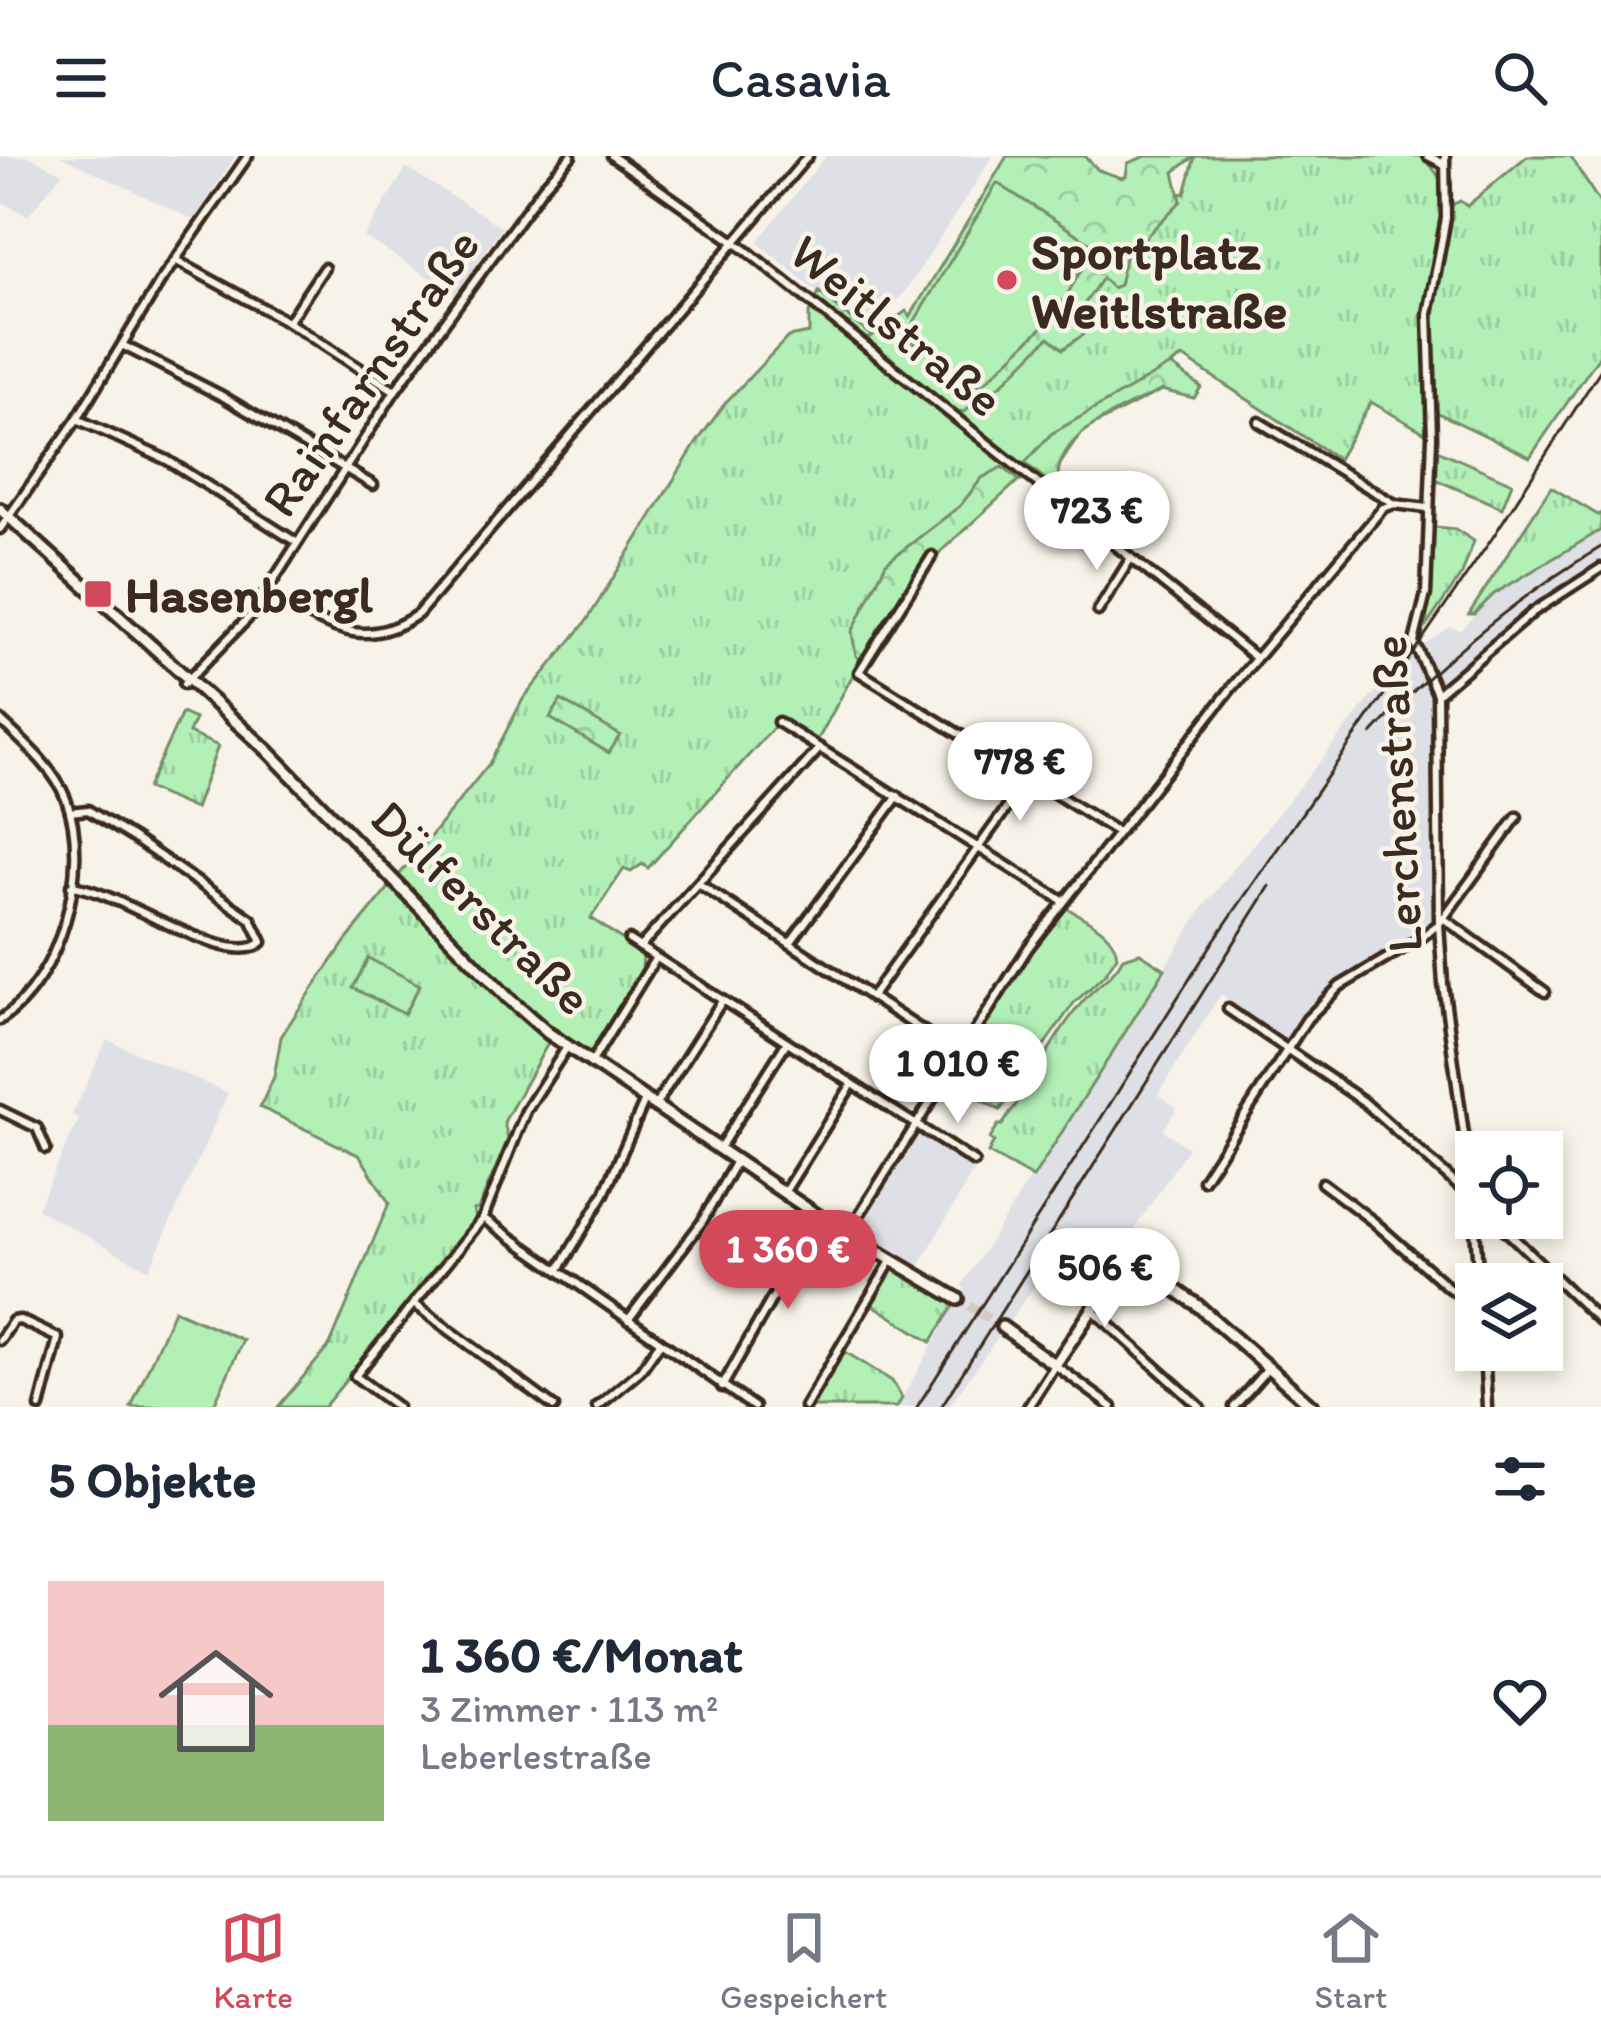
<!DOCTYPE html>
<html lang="de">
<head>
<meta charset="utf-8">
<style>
	:root { --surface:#fff; --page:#f2f2f3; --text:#1f2937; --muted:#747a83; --line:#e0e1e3; --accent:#d1495b }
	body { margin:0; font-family:Itim,sans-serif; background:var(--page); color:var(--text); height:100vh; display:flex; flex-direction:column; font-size:45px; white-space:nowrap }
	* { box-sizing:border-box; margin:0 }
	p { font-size:39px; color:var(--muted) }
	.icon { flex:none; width:66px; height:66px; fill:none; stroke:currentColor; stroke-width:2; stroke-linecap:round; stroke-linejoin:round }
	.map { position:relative; height:1251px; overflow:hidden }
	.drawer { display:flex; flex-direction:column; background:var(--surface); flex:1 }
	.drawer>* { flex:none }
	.buttons { position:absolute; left:1455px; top:975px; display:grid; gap:24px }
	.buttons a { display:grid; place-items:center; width:108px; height:108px; border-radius:0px; background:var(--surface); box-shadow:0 6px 18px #0003; font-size:60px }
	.price { position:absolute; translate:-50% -102px; padding:0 27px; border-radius:42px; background:#fff; color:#222; font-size:39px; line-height:78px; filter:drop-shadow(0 3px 6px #0008) }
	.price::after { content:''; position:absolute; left:50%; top:72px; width:36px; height:27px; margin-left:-18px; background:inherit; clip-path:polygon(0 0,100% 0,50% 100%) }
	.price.on { background:var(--accent); color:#fff }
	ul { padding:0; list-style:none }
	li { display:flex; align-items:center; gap:36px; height:300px; padding:0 48px }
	li span { display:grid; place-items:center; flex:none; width:336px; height:240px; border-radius:0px; color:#555 }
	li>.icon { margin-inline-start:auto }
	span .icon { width:144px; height:144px; fill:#fffc; stroke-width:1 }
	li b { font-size:51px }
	h2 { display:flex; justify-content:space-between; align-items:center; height:144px; padding:0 48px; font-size:51px }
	header { display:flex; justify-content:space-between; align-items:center; height:156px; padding:0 48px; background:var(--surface); font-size:54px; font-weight:600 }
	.tabs { display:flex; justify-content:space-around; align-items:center; height:168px; border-top:3px solid var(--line); background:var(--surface); font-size:33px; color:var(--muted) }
	.tabs a { display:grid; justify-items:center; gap:6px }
	.tabs .on { color:var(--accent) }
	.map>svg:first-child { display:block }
	.built { fill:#dee0e6 }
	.grass { fill:url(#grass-tufts); stroke:#768d6a; stroke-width:3 }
	.forest { fill:url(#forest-crowns); stroke:#768d6a; stroke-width:3 }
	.pitch { fill:#b2f0b6; stroke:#768d6a; stroke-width:3 }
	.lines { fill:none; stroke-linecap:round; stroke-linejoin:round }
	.secondary-tunnel { stroke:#d1cbc0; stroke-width:9; stroke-dasharray:9 4.5; stroke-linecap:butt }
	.minor-casing { stroke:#3b2a1e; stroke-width:15 }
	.secondary-casing { stroke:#3b2a1e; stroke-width:18 }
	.minor { stroke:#f7f3e8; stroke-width:6 }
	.secondary { stroke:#f7f3e8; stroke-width:9 }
	.rail { stroke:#3b2a1e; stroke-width:3 }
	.poi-dot { fill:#d1495b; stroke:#f7f3e8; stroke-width:4.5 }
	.labels { text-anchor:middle; stroke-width:9; stroke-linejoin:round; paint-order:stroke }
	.poi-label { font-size:51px; font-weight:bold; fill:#3b2a1e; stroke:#f7f3e8; text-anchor:start }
	.street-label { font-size:51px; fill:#3b2a1e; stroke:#f7f3e8 }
</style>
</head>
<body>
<header><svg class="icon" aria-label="menu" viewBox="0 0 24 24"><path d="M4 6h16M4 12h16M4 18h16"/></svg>Casavia<svg class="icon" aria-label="search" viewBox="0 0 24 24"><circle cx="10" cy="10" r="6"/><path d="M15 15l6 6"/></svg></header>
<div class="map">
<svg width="1601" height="1251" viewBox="0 0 1601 1251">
	<defs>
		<pattern id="grass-tufts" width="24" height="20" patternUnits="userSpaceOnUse" patternTransform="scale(3)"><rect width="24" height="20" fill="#b2f0b6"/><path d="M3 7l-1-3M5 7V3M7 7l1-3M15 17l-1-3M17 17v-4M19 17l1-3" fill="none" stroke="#9ace9c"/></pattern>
		<pattern id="forest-crowns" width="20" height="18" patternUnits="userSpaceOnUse" patternTransform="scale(3)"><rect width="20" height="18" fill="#b2f0b6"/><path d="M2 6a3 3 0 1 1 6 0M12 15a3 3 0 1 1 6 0" fill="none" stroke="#9ace9c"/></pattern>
	</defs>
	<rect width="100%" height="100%" fill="#f7f3e8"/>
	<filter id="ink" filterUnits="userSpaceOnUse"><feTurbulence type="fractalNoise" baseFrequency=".00833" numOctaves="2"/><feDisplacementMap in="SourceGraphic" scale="24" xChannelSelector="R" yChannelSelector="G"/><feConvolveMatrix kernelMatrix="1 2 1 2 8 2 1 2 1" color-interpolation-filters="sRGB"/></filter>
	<g filter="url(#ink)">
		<g class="built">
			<polygon points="0,0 28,0 62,17 28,60 0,45"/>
			<polygon points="60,0 235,0 194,64"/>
			<polygon points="826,0 993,0 903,139 862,173 757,86"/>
			<polygon points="406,12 502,71 456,138 364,81"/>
			<polygon points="1601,374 1601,407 1547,441 1437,530 1438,772 1339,833 1290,889 1221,838 1158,938 1177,952 1163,974 1188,992 1117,1100 1075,1074 948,1251 897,1251 965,1133 962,1130 966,1123 1204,750 1416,485 1422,490 1450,471 1461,474 1494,438"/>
			<polygon points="107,884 228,937 149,1114 37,1053 79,963 72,959"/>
			<polygon points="918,971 978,1007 917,1114 850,1080"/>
		</g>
		<g class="grass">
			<polygon points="1195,0 1424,0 1439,21 1442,40 1450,50 1460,45 1467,50 1527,0 1570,0 1601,49 1601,197 1530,301 1436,256 1429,279 1371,246 1338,303 1183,201 1171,209 1201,231 1194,242 1162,234 1082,275 1057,313 1058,324 1053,330 1018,324 939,397 927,401 861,504 815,589 774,571 648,712 642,708 631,716 624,713 591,762 643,798 642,814 589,898 556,873 504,966 508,983 478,1053 473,1054 477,1064 324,1251 278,1251 330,1189 389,1047 360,1000 260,951 274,921 281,881 293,862 345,786 489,608 523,543 586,466 697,286 726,246 788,181 809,177 809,157 819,136 958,252 1168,35 1185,38"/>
			<polygon points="1435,293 1512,327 1502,352 1432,322"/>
			<polygon points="1551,331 1598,359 1601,357 1601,374 1494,438 1474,458 1469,458"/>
			<polygon points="1426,370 1455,373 1474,385 1462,418 1416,485 1426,442"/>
			<polygon points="182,557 195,563 189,577 218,590 195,653 147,632"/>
			<path d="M1067 752C1087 765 1114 774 1117 800L1105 818 1074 847 1030 909 982 874 1033 794Z"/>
			<path d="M1140 797 1165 813 1033 1022 988 997 994 986 990 983 998 969H1002C1032 929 1052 880 1085 843 1098 828 1114 820 1123 802Z"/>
			<polygon points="979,885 1002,906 1011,906 1024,916 1023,924 1000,954 951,928 974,886"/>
			<polygon points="895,1111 956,1146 931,1186 870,1147 887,1116"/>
			<polygon points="844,1195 892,1225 902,1242 897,1251 809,1251"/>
		</g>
		<g class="forest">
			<polygon points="1007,0 1085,0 1098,14 1122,22 1126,20 1128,7 1146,0 1195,0 1174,16 1181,45 1125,102 1119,129 1112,132 1102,122 1085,147 1084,178 1063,193 1049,181 1002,228 964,256 954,254 867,183 906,155 910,161"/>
			<path d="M1171 209 1201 231 1194 242 1162 234C1126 251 1056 276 1058 324L1053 330 1025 307 1051 278Z"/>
			<polygon points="1002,311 1019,324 939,397 927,401 861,504 856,500 852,476 886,407 960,350 982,322"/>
			<polygon points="561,544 620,579 609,597 550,562"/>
		</g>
		<g class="pitch">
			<polygon points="997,27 1095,90 1056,158 981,230 905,181"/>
			<polygon points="368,802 420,829 404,858 353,832"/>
			<polygon points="174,1154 243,1184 213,1251 131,1251"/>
		</g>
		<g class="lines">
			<polyline class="secondary-tunnel" points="958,1143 1002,1171"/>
			<defs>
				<g id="minor">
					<polyline points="612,0 747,95 1256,502"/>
					<polyline points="1428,0 1444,8"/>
					<polyline points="1445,0 1446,62 1428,158 1432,281 1426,438 1414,486 1437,538 1439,768 1443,828 1473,1043 1479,1128"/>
					<polyline points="177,105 288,166 395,235"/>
					<polyline points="288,166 324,112"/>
					<polyline points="122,189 222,240 373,329"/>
					<polyline points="77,263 167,304 296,386"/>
					<polyline points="1259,266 1395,348"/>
					<polyline points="0,373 77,263 160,126 248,0"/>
					<polyline points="932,400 859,516 1117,676"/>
					<path d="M266 437C323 463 357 500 418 458L808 0"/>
					<polyline points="1098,455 1131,402"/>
					<polyline points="255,456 269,448 282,447"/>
					<polyline points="184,528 252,458 395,235 543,31 571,0"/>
					<polyline points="1437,538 1533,456 1601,412"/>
					<path d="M0 564C24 587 54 612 66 643 92 711 61 824 0 864"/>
					<polyline points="778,566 1063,745"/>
					<path d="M70 656 88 654 133 682 251 763 262 786C230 816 117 733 71 730"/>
					<polyline points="699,728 960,899"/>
					<polyline points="1443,762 1545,836"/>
					<polyline points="629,784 974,1006"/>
					<polyline points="790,787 898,640"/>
					<polyline points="640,791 820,592"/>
					<polyline points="872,840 1029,621"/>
					<polyline points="1228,853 1363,945 1473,1043"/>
					<polyline points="591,907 655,803"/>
					<polyline points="655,950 722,845"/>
					<polyline points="0,954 37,972 46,993"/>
					<polyline points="719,993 787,886"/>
					<polyline points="1203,1024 1307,863 1340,830 1419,783 1439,768 1517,661"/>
					<polyline points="1322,1027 1374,1066 1449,1132 1476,1149"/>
					<polyline points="784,1037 852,928"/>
					<polyline points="483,1062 754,1251"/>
					<polyline points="1493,1062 1601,1166"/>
					<polyline points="847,1078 1028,792 1233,530 1383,352 1395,348 1427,352"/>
					<polyline points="560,1112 604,1038 645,944"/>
					<polyline points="414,1148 554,1251"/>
					<polyline points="1092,1153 1200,1251"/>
					<polyline points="628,1164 702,1066 736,1005"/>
					<polyline points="0,1184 13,1165 20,1164 58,1182 40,1251"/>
					<polyline points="1484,1194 1487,1251"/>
					<polyline points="722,1231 771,1144 822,1065"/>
					<polyline points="397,1251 355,1220 483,1062 526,955 567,891"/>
					<polyline points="597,1251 640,1215 660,1187"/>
					<polyline points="805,1251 891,1105"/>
					<polyline points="1028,1251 1055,1209 1112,1251"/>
					<polyline points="1234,1251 1267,1213"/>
				</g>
				<g id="secondary">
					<polyline points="0,353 267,594 508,842 548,877 824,1064 958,1143"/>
					<polyline points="1002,1171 1055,1209 1120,1112 1136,1106 1197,1149 1313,1251"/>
				</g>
			</defs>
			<use href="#minor" class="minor-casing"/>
			<use href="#secondary" class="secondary-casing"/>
			<use href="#minor" class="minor"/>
			<use href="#secondary" class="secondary"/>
			<g class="rail">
				<path d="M1372 578C1440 504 1516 442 1601 391"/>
				<polyline points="917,1251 1215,783 1493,381 1601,213"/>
				<polyline points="941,1251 1270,730"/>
			</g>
		</g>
	</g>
	<g class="poi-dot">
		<circle cx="1007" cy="124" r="12"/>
		<rect x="83" y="423" width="30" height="30" rx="6"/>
	</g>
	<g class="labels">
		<g class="poi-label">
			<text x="1031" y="113">Sportplatz<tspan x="1031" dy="59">Weitlstraße</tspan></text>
			<text x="125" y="456">Hasenbergl</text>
		</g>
		<g class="street-label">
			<text transform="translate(897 169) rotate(39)" y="18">Weitlstraße</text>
			<text transform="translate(370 216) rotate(-55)" y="18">Rainfarnstraße</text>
			<text transform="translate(1396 638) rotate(-93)" y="18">Lerchenstraße</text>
			<text transform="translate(482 751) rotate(44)" y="18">Dülferstraße</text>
		</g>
	</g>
</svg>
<div class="buttons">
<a><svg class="icon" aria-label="locate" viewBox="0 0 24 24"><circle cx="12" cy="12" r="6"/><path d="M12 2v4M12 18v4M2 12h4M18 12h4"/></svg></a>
<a><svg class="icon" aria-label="layers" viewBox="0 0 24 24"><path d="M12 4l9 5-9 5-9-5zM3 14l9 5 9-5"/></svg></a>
</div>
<b class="price" style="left:1097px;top:417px">723 €</b>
<b class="price" style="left:1020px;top:668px">778 €</b>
<b class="price" style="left:958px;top:970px">1 010 €</b>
<b class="price on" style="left:788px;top:1156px">1 360 €</b>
<b class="price" style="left:1105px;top:1174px">506 €</b>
</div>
<section class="drawer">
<h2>5 Objekte<svg class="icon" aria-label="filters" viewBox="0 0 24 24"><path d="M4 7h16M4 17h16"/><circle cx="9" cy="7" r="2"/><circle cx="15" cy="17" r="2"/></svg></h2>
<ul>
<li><span style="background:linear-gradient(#f6c9c9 60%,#8fb573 0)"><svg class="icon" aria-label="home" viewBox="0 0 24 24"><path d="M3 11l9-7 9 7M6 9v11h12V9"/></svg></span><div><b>1 360 €/Monat</b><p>3 Zimmer · 113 m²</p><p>Leberlestraße</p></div><svg class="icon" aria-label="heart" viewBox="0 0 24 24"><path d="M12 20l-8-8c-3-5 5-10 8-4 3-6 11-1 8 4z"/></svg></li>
</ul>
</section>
<nav class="tabs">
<a class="on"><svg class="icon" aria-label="map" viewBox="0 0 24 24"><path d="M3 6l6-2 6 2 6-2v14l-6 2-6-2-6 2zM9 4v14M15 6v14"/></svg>Karte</a>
<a><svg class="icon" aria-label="saved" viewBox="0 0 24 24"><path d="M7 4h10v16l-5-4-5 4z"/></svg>Gespeichert</a>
<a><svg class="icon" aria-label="home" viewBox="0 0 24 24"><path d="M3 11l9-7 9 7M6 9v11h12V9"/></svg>Start</a>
</nav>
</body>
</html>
